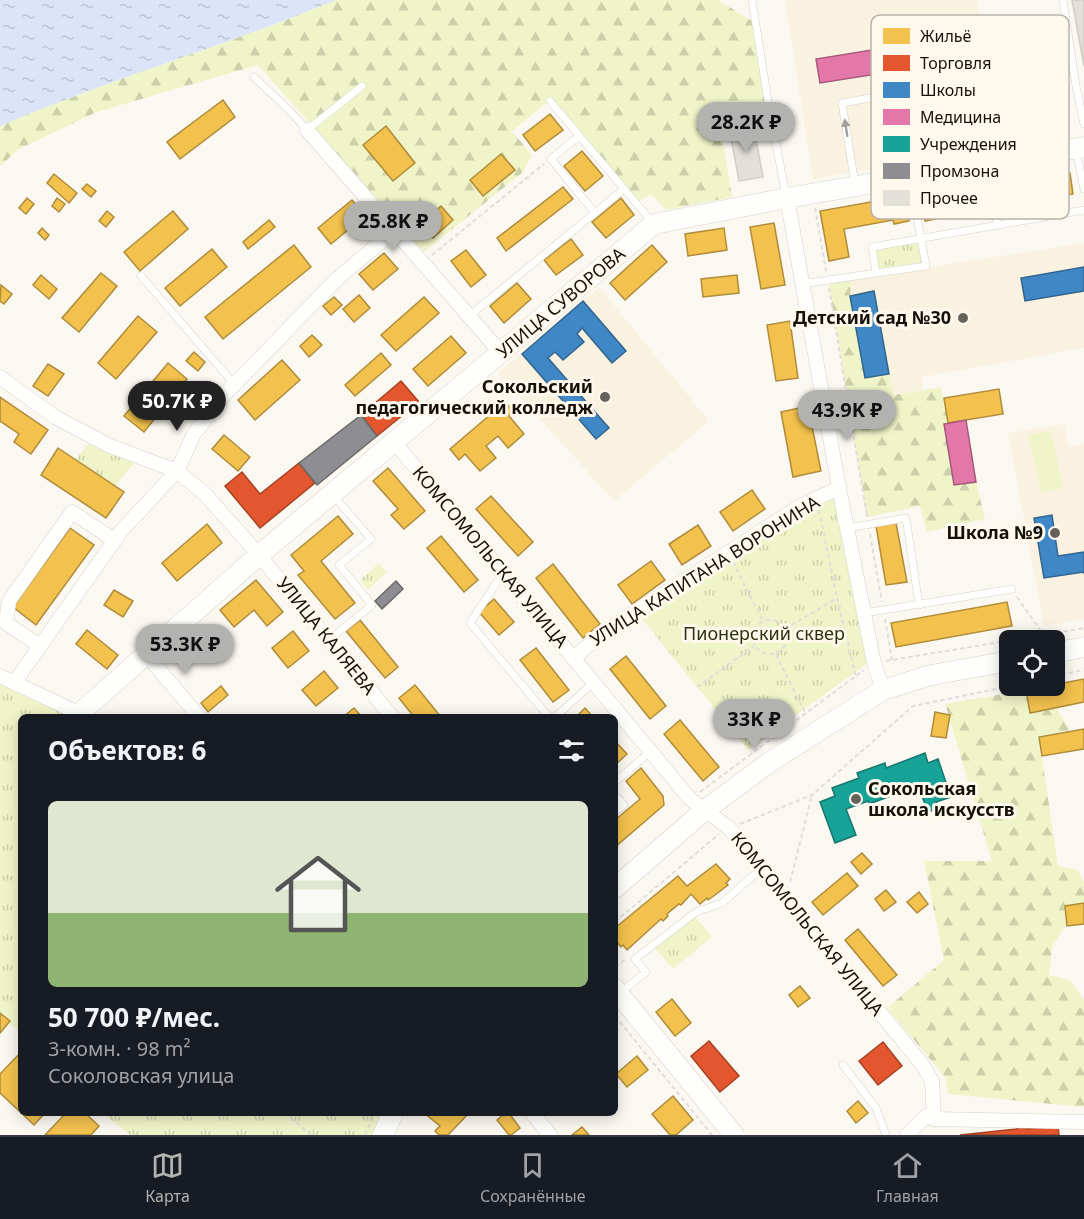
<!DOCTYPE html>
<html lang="ru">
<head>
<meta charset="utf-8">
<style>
	:root { --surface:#171b24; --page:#242831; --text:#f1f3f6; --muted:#9ea1a6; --line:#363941; --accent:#b2b2b0 }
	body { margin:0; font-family:"Noto Sans",sans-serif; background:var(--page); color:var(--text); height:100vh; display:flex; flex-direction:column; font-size:22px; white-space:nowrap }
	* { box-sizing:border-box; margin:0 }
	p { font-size:20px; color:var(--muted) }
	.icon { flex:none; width:33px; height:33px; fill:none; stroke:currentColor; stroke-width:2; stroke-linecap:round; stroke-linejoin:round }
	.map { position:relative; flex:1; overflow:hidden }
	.side { position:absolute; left:18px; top:714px; width:600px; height:402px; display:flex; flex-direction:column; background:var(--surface); border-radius:9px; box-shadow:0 3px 15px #0003 }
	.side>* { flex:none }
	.controls { position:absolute; left:999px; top:630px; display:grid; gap:12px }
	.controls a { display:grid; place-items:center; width:66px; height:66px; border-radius:9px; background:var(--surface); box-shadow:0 3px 15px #0003; font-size:30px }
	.price { position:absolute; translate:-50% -51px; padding:0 14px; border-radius:21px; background:var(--accent); color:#111; font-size:20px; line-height:39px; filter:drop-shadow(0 2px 3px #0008) }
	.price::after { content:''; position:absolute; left:50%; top:36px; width:18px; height:14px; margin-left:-9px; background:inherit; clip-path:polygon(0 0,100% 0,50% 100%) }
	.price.active { background:#222; color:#fff }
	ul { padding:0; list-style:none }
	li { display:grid; align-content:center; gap:12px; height:318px; padding:0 30px }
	li span { display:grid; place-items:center; height:186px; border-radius:9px; color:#555 }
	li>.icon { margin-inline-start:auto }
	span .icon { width:108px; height:108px; fill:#fffc; stroke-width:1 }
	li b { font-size:26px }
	h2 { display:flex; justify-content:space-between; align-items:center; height:72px; padding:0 30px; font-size:26px }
	.tab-bar { display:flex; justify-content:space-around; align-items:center; height:84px; border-top:2px solid var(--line); background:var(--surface); font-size:16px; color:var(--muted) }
	.tab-bar a { display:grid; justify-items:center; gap:3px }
	.tab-bar .active { color:var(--accent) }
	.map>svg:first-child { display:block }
	.built { fill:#faf2e0 }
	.forest { fill:url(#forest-firs) }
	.park { fill:url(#park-tufts) }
	.garden { fill:#f0f5c9 }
	.water { fill:url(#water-ripples) }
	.homes { fill:#f2c14e; stroke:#af8c3a; stroke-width:1.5 }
	.shops { fill:#e4572e; stroke:#a64223; stroke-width:1.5 }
	.schools { fill:#3f88c5; stroke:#32648d; stroke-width:1.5 }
	.health { fill:#e377a8; stroke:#a55879; stroke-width:1.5 }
	.public { fill:#17a398; stroke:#16776d; stroke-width:1.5 }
	.industry { fill:#8d8d92; stroke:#696869; stroke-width:1.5 }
	.building { fill:#e3e0d9; stroke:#d2cec7; stroke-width:1.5 }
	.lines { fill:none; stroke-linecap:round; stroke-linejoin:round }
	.lane-casing { stroke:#d6d2cb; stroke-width:8 }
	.street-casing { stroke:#d6d2cb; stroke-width:15 }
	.secondary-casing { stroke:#d6d2cb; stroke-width:21 }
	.path { stroke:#e0dedd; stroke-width:2; stroke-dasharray:4.5 3; stroke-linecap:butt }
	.lane { stroke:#fefefd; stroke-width:7 }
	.street { stroke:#fefefd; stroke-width:14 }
	.secondary { stroke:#fefefd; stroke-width:20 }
	.oneway { fill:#a09f9c }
	.poi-dot { fill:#65625b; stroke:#fff9ed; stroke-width:2 }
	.labels { text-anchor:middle; stroke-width:6; stroke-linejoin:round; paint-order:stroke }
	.street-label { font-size:18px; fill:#14110a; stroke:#fff9ed }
	.poi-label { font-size:18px; font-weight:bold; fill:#14110a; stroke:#fff9ed; text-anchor:end }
	.park-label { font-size:18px; fill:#2c310e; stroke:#fff9ed }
	.key { fill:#fff9ed; stroke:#b8b3a9; stroke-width:1.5 }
	.key-label { font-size:16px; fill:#14110a }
</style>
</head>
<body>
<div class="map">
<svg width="1084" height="1135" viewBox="0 0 1084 1135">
	<defs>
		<pattern id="forest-firs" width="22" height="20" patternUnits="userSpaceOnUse" patternTransform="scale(1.5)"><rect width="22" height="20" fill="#f0f5c9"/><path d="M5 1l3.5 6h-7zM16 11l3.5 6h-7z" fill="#cdd1ab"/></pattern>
		<pattern id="park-tufts" width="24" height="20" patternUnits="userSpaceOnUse" patternTransform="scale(1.5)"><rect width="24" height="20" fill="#f0f5c9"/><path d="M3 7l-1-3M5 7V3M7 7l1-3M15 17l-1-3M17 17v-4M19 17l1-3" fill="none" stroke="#cdd1ab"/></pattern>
		<pattern id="water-ripples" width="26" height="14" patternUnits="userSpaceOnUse" patternTransform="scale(1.5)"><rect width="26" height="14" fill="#dce5f7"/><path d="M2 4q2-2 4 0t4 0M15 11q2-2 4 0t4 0" fill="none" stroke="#bcc3d2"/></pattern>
	</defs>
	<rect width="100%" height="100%" fill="#fbf8f1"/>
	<g class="built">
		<polygon points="785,0 977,0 996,119 969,123 973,152 813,179"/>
		<polygon points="1084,243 1084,348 922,377 923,390 858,400 835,282"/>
		<polygon points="599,287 709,421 614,501 498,373"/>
		<polygon points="1064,424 1069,447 1084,444 1084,619 1044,626 1008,433"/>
	</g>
	<g class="forest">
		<path d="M336 0H718L757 24 769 107 719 118 732 197 666 210 651 194 636 203 549 101 512 131 532 155 523 172 424 252 258 65 97 112 19 149 0 166V126C110 79 225 46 336 0Z"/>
		<polygon points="852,277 850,296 865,378 889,374 894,395 941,387 948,423 944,425 954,485 976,482 985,519 927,532 920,506 867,517 828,280"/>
		<polygon points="1026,690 1030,713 1056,708 1071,731 1039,737 1058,866 1078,870 1084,882 1084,912 1071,917 1052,947 1049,975 1070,980 1084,1000 1084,1107 948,1094 945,1077 887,1008 944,960 924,861 992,861 945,704"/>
	</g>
	<g class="park">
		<polygon points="922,238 926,266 876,273 872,247"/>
		<polygon points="88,443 135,462 115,486 76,460"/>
		<polygon points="835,497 868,663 748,750 638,614 803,509"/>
		<polygon points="379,563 387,572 368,590 360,580"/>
		<polygon points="0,676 87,717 21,717 21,1034 0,1013"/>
		<polygon points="693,914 712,937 673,969 653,946"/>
		<polygon points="102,1113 389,1113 381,1135 130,1135"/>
	</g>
	<polygon class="garden" points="1051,431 1063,488 1041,493 1029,435"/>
	<path class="water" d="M0 0H336C225 46 110 79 0 126Z"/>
	<g class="homes">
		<polygon points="223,100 235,117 180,159 167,142"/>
		<polygon points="550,114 563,130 535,151 523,135"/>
		<polygon points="386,126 415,163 393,181 363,145"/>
		<polygon points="582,151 603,176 585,191 564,166"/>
		<polygon points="501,154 515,170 483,196 470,180"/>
		<polygon points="1070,173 1073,194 1011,205 1007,183"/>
		<polygon points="54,174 77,193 69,203 47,183"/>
		<polygon points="87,184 96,191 91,197 82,189"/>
		<polygon points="978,184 983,209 925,221 920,195"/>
		<polygon points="563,187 573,199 506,251 497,238"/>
		<polygon points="904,196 909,221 894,224 893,220 844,229 849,257 829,261 820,211"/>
		<polygon points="27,198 34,204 26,214 19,208"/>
		<polygon points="57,198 65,204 59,212 52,206"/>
		<polygon points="621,198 634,215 606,238 592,222"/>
		<polygon points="352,200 365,216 331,244 318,228"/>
		<polygon points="441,206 453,220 433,238 421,224"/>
		<polygon points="107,211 114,217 106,227 99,221"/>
		<polygon points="173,211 188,229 140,271 124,252"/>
		<polygon points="269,220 275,227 248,249 243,242"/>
		<polygon points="774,223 785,285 761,289 750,227"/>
		<polygon points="42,228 49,235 45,240 38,233"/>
		<polygon points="724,228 727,250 688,256 685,234"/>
		<polygon points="571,239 583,255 556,275 544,260"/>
		<polygon points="294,245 311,267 223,339 205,317"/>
		<polygon points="652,245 667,262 625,300 610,283"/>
		<polygon points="212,249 227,267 180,306 165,288"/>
		<polygon points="466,250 486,275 471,287 451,261"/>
		<polygon points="384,253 398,269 373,290 359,274"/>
		<polygon points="101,273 117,286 79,332 62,318"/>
		<polygon points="41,275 57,289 49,299 33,285"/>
		<polygon points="737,275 739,293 703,297 701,279"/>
		<polygon points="517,283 531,299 504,323 490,306"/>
		<polygon points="1,285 12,294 4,304 0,301"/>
		<polygon points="359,295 370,308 354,322 343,309"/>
		<polygon points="334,297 342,305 331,315 323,306"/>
		<polygon points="424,297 439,313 396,351 381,335"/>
		<polygon points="138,316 157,332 116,379 98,363"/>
		<polygon points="790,321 798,378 776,381 767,325"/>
		<polygon points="312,335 322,345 309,357 300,346"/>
		<polygon points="451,336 466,353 428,386 413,369"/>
		<polygon points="194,352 205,362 198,371 186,361"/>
		<polygon points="381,353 391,365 355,396 345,385"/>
		<polygon points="282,360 300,380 255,420 238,400"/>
		<polygon points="168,363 187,379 144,432 124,416"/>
		<polygon points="48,364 64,374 48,396 33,386"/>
		<polygon points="999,389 1003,414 948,423 944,398"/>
		<polygon points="0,397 48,430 31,454 14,442 19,434 0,421"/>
		<polygon points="505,402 514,412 509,416 524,434 508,448 498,436 486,446 496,458 480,471 465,454 459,460 450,449"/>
		<polygon points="808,406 821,471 793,477 781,412"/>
		<polygon points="224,435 250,457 238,471 212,449"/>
		<polygon points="58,448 124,492 106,518 41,475"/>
		<polygon points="388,468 425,511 404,529 391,515 398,509 373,481"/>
		<polygon points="752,490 765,509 733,531 720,512"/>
		<polygon points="491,496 533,542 518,556 476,509"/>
		<polygon points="338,516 353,534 321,561 355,603 335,619 298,575 304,571 291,555"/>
		<polygon points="896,523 907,582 886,585 876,526"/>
		<polygon points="207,524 222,543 177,581 162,563"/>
		<polygon points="698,525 711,546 682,565 669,544"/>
		<polygon points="70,528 94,545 36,625 13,607"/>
		<polygon points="441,536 478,580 464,592 427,548"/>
		<polygon points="651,561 665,580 632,604 618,585"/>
		<polygon points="553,564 600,624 583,638 536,578"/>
		<polygon points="256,580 283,612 267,626 254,610 234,627 220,610"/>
		<polygon points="114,590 133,601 123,617 104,605"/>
		<polygon points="494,599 514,622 499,635 479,612"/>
		<polygon points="1007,602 1012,626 896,647 891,623"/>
		<polygon points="360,620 398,667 385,678 346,631"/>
		<polygon points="87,630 118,655 107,669 76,644"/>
		<polygon points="293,631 309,651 288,668 272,648"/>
		<polygon points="536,648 569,690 553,702 520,660"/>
		<polygon points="626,656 666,706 650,719 610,669"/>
		<polygon points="324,671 338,688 316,706 302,690"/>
		<polygon points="1084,679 1084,702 1030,713 1026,690"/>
		<polygon points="415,685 441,717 414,717 399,698"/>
		<polygon points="221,686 228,695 208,712 201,703"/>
		<polygon points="354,708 362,717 343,717"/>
		<polygon points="585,708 593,717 576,717"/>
		<polygon points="935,712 950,715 946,738 931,736"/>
		<polygon points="680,720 719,767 703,781 664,734"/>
		<polygon points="1084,729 1084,749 1042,756 1039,737"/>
		<polygon points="615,741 627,754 615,765"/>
		<polygon points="641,768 663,796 664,805 615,847 615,820 640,799 626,781"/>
		<polygon points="862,853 872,864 861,874 851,862"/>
		<polygon points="716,864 730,879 726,883 728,885 715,895 708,900 707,898 700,904 691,894 681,905 679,904 667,914 668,916 663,921 661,919 627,950 623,945 621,947 615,940 615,928 678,876 687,886"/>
		<polygon points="847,873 858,886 823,915 812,902"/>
		<polygon points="886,890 896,902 884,911 875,899"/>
		<polygon points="919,892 928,904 917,913 907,902"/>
		<polygon points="1084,903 1084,924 1067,926 1065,906"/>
		<polygon points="858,929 897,975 883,986 845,940"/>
		<polygon points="800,986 810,998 798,1007 789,995"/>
		<polygon points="672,999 691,1023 675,1036 656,1012"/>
		<polygon points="0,1013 10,1021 0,1033"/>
		<polygon points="21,1052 21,1113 45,1113 34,1125 0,1093 0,1074"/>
		<polygon points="637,1056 648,1070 627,1087 616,1074"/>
		<polygon points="673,1096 693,1120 676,1135 670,1135 652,1114"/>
		<polygon points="858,1101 868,1113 856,1123 847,1111"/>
		<polygon points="66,1113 85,1113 99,1126 91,1135 45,1135"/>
		<polygon points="424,1113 469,1113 448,1135 439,1135 435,1131 440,1126"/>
		<polygon points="505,1113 509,1113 520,1128 511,1135 509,1135 497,1120"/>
		<polygon points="582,1127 589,1135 572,1135"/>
	</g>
	<g class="shops">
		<polygon points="401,381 419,402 377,436 361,415"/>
		<polygon points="299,463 315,483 260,528 225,486 242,472 260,494"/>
		<polygon points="709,1041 739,1076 720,1092 691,1056"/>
		<polygon points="883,1042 902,1066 878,1085 859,1061"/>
		<polygon points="1016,1123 1026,1123 1026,1129 1058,1126 1059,1135 960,1135 1017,1129"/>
	</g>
	<g class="schools">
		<polygon points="1084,267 1084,291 1025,301 1021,278"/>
		<polygon points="874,291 889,374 865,378 850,296"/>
		<polygon points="583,301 626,351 612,363 582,328 577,334 584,342 563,360 555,352 548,358 609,428 596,439 522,354"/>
		<polygon points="1052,515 1058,556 1084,552 1084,574 1084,572 1044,578 1034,518"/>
	</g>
	<g class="health">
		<polygon points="982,32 996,119 969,123 959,61 820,83 816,59"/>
		<polygon points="966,420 976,482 954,485 944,424"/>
	</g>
	<polygon class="public" points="925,753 928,763 938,759 951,797 936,802 939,808 928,812 918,786 869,804 868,801 846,809 856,835 835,843 820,802 835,796 832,788 859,778 857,773 885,763 886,768"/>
	<g class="industry">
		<polygon points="361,415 377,436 317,485 299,463"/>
		<polygon points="396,581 403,589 382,609 375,601"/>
	</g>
	<g class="building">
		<polygon points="1072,0 1084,0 1084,66"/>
		<polygon points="753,124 763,177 739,181 729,128"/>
	</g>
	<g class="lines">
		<defs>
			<g id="lane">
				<polyline points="752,0 769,107 786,196"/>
				<polyline points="1063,0 1076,86 1084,124"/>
				<polyline points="254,77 290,111 307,130 362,86"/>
				<polyline points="550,101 652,222"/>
				<polyline points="579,136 551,159 595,213"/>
				<polyline points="1076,150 1084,189"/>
				<polyline points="989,165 997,225"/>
				<polyline points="855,184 842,103 954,83 967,166"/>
				<polyline points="876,273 926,266 910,179"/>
				<polyline points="141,276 235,385"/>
				<polyline points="802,284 876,273 872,247 1084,210"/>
				<polyline points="469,316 624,189"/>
				<polyline points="848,528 906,518 919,605"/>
				<polyline points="503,573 470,623 549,717"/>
				<polyline points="865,613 1012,589"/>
				<polyline points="329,640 372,605 339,565 371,539 333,495"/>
				<polyline points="555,717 593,683"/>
				<polyline points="615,782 651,751"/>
				<polyline points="615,795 624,805 615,812"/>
				<polyline points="620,993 646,972 635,959 696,912 722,903 762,868"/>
				<polyline points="843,1065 876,1108 886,1135"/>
			</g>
			<g id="street">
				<polyline points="307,130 502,354"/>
				<polyline points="787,198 839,488 874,663 883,690"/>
				<polyline points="0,377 55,417 110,446 177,471 205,494 259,555 392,717"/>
				<polyline points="395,443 690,799 729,828 922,1064 932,1081 934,1119 926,1116 907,1135"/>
				<polyline points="40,646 6,623 9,601 72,512 114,540"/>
				<polyline points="146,654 199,717"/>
				<polyline points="574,658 601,634 802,505 839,488"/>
				<polyline points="0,676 87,717"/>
				<polyline points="14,683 122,530 177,471 194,434 223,396 338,278 395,230"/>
				<polyline points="532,1113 550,1135"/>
				<polyline points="934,1119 1084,1122"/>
			</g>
			<g id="secondary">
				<polyline points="1054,653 1084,647"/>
				<polyline points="80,713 259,555 654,224 787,198 1084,147"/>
				<polyline points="615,888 705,810 770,762 883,690 931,675 1010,661"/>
				<polyline points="615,989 734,1135"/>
				<polyline points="383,1135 393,1113"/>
			</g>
		</defs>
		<use href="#lane" class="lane-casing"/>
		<use href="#street" class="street-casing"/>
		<use href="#secondary" class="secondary-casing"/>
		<g class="path">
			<polyline points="815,208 826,271"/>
			<polyline points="432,255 544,164"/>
			<polyline points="829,288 867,516"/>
			<polyline points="819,510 837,598 856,677"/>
			<polyline points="870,534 882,602"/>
			<polyline points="733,562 763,621"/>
			<polyline points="1017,597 1043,634"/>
			<polyline points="885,619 892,660"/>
			<circle cx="770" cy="637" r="17"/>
			<polyline points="785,629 837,598"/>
			<polyline points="776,654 805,713"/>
			<polyline points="886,661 1084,628"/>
			<polyline points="1054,676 1084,670"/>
			<polyline points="697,687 754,646"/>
			<polyline points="700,792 864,670"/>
			<polyline points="740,824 812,795 913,706 1011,686"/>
			<polyline points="790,882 812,795"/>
			<polyline points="615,922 719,834"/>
			<polyline points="615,967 627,958"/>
			<polyline points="615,1016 712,1135"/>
			<polyline points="285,1113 311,1135"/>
			<polyline points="365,1135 375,1113"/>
		</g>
		<use href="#lane" class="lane"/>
		<use href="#street" class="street"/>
		<use href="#secondary" class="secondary"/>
	</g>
	<defs><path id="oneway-solid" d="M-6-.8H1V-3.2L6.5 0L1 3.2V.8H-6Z" transform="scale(1.5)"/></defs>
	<use class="oneway" href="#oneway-solid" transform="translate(846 128) rotate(-99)"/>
	<g class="poi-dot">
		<circle cx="963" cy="318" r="6"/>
		<circle cx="605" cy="397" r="6"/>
		<circle cx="1055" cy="533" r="6"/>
		<circle cx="856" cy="799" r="6"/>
	</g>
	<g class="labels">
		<g class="street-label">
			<text transform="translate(561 303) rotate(-40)" y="6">УЛИЦА СУВОРОВА</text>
			<text transform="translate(490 557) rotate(50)" y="6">КОМСОМОЛЬСКАЯ УЛИЦА</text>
			<text transform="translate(705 571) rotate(-32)" y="6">УЛИЦА КАПИТАНА ВОРОНИНА</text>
			<text transform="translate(326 636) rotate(51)" y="6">УЛИЦА КАЛЯЕВА</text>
			<text transform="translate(807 924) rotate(51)" y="6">КОМСОМОЛЬСКАЯ УЛИЦА</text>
		</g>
		<g class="poi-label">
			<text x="951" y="324">Детский сад №30</text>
			<text x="593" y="393">Сокольский<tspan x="593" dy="21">педагогический колледж</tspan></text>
			<text x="1043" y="539">Школа №9</text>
			<text x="868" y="795" text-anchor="start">Сокольская<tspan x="868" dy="21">школа искусств</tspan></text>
		</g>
		<g class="park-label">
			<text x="764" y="640">Пионерский сквер</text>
		</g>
	</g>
	<rect x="871" y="15" width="198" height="204" rx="9" class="key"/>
	<rect x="883" y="28" width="27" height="16" fill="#f2c14e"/>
	<rect x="883" y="55" width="27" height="16" fill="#e4572e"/>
	<rect x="883" y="82" width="27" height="16" fill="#3f88c5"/>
	<rect x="883" y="109" width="27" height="16" fill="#e377a8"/>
	<rect x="883" y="136" width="27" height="16" fill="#17a398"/>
	<rect x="883" y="163" width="27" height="16" fill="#8d8d92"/>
	<rect x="883" y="190" width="27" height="16" fill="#e3e0d9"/>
	<g class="key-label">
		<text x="920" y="42">Жильё</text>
		<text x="920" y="69">Торговля</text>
		<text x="920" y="96">Школы</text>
		<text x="920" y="123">Медицина</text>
		<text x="920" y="150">Учреждения</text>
		<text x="920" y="177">Промзона</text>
		<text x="920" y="204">Прочее</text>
	</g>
</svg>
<div class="controls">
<a><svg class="icon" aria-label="locate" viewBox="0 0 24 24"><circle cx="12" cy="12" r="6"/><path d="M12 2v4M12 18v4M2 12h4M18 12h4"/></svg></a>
</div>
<b class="price" style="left:746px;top:153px">28.2K ₽</b>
<b class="price" style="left:393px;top:252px">25.8K ₽</b>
<b class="price active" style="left:177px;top:432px">50.7K ₽</b>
<b class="price" style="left:847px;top:441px">43.9K ₽</b>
<b class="price" style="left:185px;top:675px">53.3K ₽</b>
<b class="price" style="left:754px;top:750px">33K ₽</b>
<section class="side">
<h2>Объектов: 6<svg class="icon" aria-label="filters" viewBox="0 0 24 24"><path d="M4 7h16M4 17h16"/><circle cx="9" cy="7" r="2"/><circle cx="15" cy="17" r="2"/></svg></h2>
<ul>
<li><span style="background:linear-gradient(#dfe7d0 60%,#8fb573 0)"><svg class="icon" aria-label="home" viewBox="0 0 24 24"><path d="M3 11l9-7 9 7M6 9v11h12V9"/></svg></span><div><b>50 700 ₽/мес.</b><p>3-комн. · 98 m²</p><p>Соколовская улица</p></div></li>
</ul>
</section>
</div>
<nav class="tab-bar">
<a class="active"><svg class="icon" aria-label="map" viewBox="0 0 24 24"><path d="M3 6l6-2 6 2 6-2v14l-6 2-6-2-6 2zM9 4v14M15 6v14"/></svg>Карта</a>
<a><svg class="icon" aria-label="saved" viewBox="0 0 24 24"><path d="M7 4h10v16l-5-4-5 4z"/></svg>Сохранённые</a>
<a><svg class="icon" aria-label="home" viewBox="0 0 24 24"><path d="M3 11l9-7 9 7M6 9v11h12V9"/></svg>Главная</a>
</nav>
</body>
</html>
